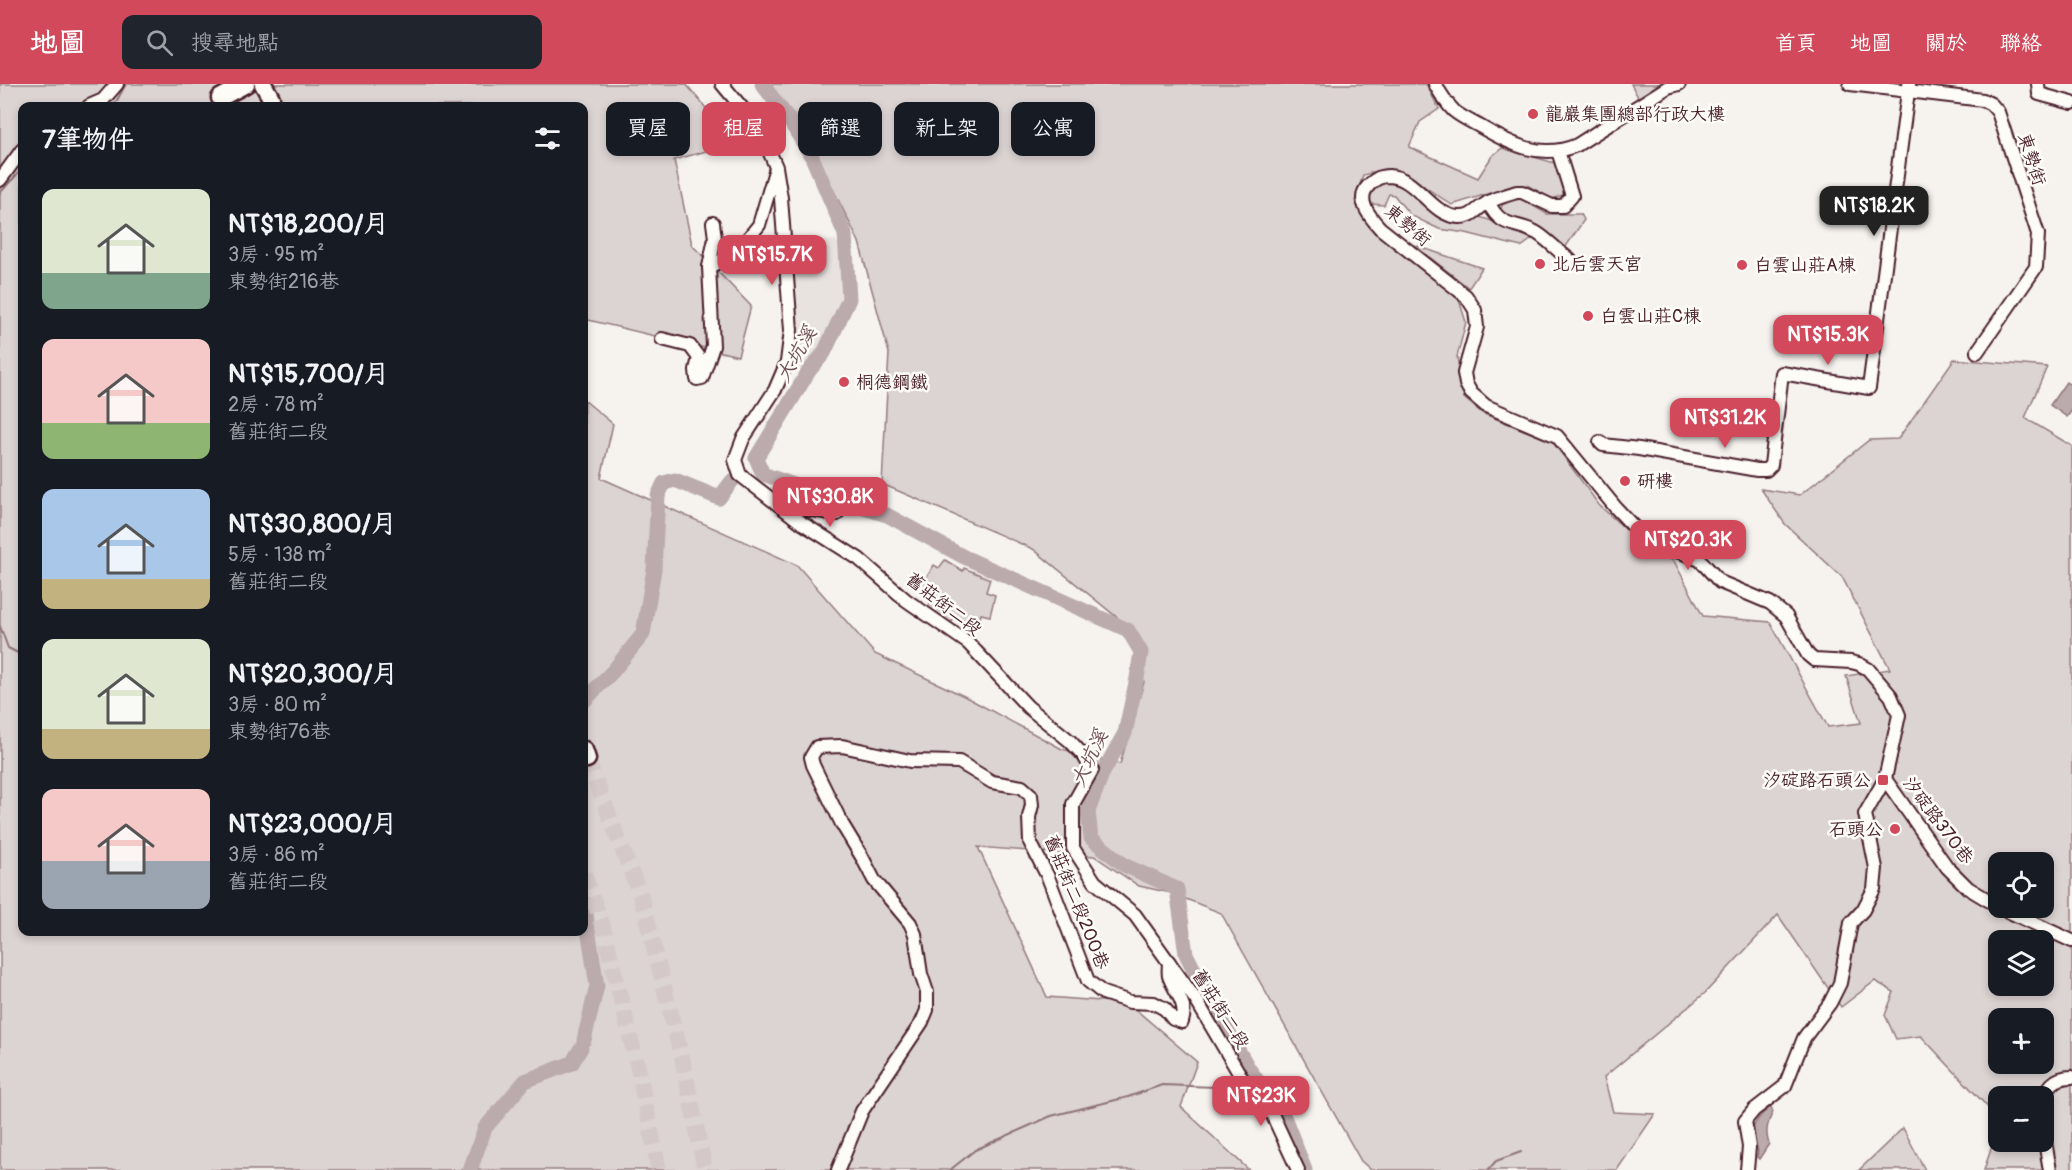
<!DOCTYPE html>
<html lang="zh-TW">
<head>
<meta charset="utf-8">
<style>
	:root { --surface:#171b24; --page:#20242c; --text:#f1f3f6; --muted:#9ea1a6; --accent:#d1495b }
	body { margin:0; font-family:Pangolin,"LXGW WenKai TC",sans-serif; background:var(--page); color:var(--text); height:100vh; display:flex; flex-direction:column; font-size:22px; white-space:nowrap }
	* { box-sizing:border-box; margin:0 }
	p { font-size:20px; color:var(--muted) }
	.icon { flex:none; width:33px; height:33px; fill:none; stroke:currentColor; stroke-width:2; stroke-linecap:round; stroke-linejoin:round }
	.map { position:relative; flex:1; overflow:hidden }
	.sheet { position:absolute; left:18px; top:18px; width:570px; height:834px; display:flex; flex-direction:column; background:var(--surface); border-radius:12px; box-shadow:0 3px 9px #0003 }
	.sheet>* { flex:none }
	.banner { position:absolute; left:606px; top:18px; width:570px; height:54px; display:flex; gap:12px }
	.buttons { position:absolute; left:1988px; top:768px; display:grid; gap:12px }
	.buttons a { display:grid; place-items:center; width:66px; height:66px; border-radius:12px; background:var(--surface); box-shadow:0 3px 9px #0003; font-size:30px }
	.price { position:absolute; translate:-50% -51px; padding:0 14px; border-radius:12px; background:var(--accent); color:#fff; font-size:20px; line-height:39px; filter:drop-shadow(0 2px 3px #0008) }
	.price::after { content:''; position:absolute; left:50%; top:36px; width:18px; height:14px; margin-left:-9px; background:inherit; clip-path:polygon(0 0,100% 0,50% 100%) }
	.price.active { background:#222; color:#fff }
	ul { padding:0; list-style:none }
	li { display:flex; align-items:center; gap:18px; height:150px; padding:0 24px }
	li span { display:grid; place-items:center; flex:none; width:168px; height:120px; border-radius:12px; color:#555 }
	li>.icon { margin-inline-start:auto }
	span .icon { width:72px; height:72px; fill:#fffc; stroke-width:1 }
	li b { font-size:26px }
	h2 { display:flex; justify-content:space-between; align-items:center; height:72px; padding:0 24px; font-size:26px }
	.tag { padding:0 21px; border-radius:12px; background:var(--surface); box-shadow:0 3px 9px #0003; font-size:21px; line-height:54px }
	.tag.active { background:var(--accent); color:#fff }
	header { display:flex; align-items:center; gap:36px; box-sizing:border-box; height:84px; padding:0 30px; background:var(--accent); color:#fff }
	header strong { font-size:28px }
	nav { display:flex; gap:33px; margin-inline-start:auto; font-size:21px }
	.search { width:420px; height:54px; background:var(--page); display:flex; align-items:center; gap:15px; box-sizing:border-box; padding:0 21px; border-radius:12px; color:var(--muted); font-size:22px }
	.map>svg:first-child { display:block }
	.built { fill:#e9e3e0 }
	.green { fill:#dcd4d2; stroke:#937a7e; stroke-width:1.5; fill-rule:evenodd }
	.water { fill:#bbabac; stroke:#8e7378; stroke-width:1.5 }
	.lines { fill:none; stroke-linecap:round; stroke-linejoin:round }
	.stream { stroke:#8e7378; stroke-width:2 }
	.river { stroke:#bbabac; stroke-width:15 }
	.highway-tunnel { stroke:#d4c9c8; stroke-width:16; stroke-dasharray:16 8; stroke-linecap:butt }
	.minor-casing { stroke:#4a1f2b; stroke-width:16 }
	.highway-casing { stroke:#4a1f2b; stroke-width:21 }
	.minor { stroke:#fdfcf7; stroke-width:12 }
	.highway { stroke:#fdfcf7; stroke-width:16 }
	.poi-dot { fill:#d1495b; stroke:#fdfcf7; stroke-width:2 }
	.labels { text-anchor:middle; stroke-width:5; stroke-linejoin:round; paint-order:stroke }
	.poi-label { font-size:18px; fill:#4a1f2b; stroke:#fdfcf7; text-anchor:start }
	.street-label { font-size:18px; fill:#4a1f2b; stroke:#fdfcf7 }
	.water-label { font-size:20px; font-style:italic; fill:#725058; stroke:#fdfcf7 }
</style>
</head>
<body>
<header>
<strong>地圖</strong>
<div class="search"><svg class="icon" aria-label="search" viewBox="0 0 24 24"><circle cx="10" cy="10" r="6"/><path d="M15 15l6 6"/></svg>搜尋地點</div>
<nav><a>首頁</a><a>地圖</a><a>關於</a><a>聯絡</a></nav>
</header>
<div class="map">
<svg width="2072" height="1086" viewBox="0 0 2072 1086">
	<rect width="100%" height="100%" fill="#f6f3ef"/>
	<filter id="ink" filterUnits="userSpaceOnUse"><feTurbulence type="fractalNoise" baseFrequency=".0167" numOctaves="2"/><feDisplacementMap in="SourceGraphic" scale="12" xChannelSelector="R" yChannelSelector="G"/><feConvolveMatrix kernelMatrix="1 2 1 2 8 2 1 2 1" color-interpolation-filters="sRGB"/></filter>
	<g filter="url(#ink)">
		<polygon class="built" points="836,156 842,167 846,199 842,223 833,247 809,284 793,285 797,274 797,239 791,158"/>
		<g class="green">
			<path d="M0 0H686L735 59 674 76 692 161 751 222 738 272 584 235V22H22V848H584V316L613 340 601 394 797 481 875 570 964 612 1062 665 1120 680 1144 598 1130 544 1033 465 882 400 889 269 859 158 826 91 762 0H1426L1439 25 1420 38 1409 63 1478 94 1492 72 1502 64 1555 79 1565 110 1552 115 1527 101 1506 104 1452 121 1410 93 1385 85 1363 91 1355 117 1382 148 1459 216 1466 238 1457 273 1464 314 1482 329 1553 358 1599 421 1646 464 1674 477 1703 532 1770 538 1828 643 1861 639 1846 592 1890 585 1842 493 1785 440 1761 405 1800 411 1869 356 1898 355 1954 275 2047 283 2025 334 2072 362V1086H1984L1998 1044V1058H2043V1012H1998V1034L1921 952 1896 955 1885 931 1894 908 1875 897 1841 923 1778 831 1705 909 1604 993 1613 1028 1655 1030 1617 1086H1371L1361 1077 1221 829 1171 809 1139 802 1094 772 978 763 1047 913 1128 919 1197 978 1181 1023 1249 1086H0ZM1998 778H2043V824H1998ZM1998 856H2043V902H1998ZM1998 934H2043V980H1998Z"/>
			<polygon points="1631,0 1666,0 1639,15"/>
			<path d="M1379 98C1416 99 1414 121 1442 133 1453 138 1468 130 1479 133 1497 137 1515 148 1532 155L1521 163 1466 149 1439 145 1410 131 1394 111 1389 110 1384 121 1370 120 1367 112Z"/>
			<polygon points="1518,113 1547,130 1581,130 1584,136 1565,164 1540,144 1500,129 1502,121"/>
			<polygon points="1414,161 1482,184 1469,204"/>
			<polygon points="945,476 963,487 964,484 990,495 986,508 995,511 990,532 981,530 979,539 954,534 951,539 927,524 934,514 917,500 920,493 925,496 934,481 939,484"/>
			<polygon points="1903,1044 1925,1086 1859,1086"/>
		</g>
		<g class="water">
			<polygon points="2066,298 2072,302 2072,326 2067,333 2050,321"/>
			<path d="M1771 1023 1773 1028C1767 1040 1765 1048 1769 1060L1759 1075 1757 1073 1758 1067 1751 1048C1755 1037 1762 1029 1771 1023Z"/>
		</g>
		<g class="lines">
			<g class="stream">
				<polyline points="109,22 116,18 126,0"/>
				<polyline points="0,109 22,85"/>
				<polyline points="0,542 8,564 22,571"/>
				<polyline points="1247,988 1249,985"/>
				<polyline points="950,1086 975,1066 1051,1032 1128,1013 1162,1001 1216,1003 1236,998"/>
				<polyline points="1488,1086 1496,1077 1521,1068"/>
			</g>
			<g class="river">
				<polyline points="762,0 788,34 812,73 845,150 849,215 824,269 809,287 756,374 763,390 834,415"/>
				<polyline points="848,419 887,431 964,473 1128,546 1141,568 1137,594 1125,649 1102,690 1088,727 1091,754 1124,781 1177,805 1186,870 1208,913 1249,985 1284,1033 1305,1086"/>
				<polyline points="584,617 613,587 643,550 654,485 658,412 664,399 675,396 719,414 732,397"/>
				<polyline points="584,819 597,902 584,956"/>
				<polyline points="470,1086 485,1044 525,997 572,979 581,964"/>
			</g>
			<g class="highway-tunnel">
				<polyline points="587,675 641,813 682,974 705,1086"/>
				<polyline points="584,790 603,843 638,984 659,1086"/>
			</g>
			<defs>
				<g id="minor">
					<polyline points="722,0 759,44 776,83 781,114 791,246 787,278 775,306 743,355 735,376 740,391 802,439 859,475 906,516 968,559 1028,623 1070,657 1084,672 1092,686 1073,720 1073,764 1095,798 1135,831 1196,916 1243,996 1272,1030 1298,1086"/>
					<path d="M1435 0C1440 9 1446 19 1454 27 1461 33 1472 38 1481 43 1512 61 1542 76 1577 61L1668 3 1679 0"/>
					<polyline points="1850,0 1983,16 1991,20 1998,28 2038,150 2036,183 1977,268"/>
					<polyline points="2038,0 2039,10 2072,19"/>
					<polyline points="89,22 103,16 117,0"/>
					<path d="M1558 67 1572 112 1563 122H1552L1522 108H1517C1507 111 1495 114 1487 119 1476 125 1472 134 1459 133 1431 132 1417 93 1389 92 1380 92 1375 95 1369 101 1355 115 1369 132 1380 144L1466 212 1475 226 1477 243 1464 289 1466 300 1471 309 1486 322 1557 352 1616 424 1646 456 1654 461 1683 469 1700 476 1720 498 1770 519 1786 532 1808 571 1814 576 1851 578 1859 580 1868 585 1891 612 1899 631 1885 695 1865 730 1876 784 1874 805 1863 826 1851 839 1840 899 1830 919 1804 954 1785 1002 1754 1026 1745 1037 1749 1063 1747 1086"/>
					<polyline points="0,96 22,66"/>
					<path d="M1488 118C1502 146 1515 137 1537 149 1548 156 1559 168 1570 176"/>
					<polyline points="709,183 736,169 759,141 775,87"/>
					<polyline points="662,255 690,262 699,274 696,286 697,295 702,294 713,262 709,183 715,154 713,139"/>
					<polyline points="1600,358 1603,361 1639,365 1757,386 1766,386 1771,381 1782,289 1869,304 1909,0"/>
					<polyline points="780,421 837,430 846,403"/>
					<polyline points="1885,695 1947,783 1968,804 1998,822"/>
					<polyline points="2001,824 2072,857"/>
					<path d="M2043 1020C2047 1003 2053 993 2072 993"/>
					<polyline points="2043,1046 2050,1086"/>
					<path d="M838 1086 862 1027 922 938 927 926V908L921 890 915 850 910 839 874 796 862 773 842 740 813 681 811 673 817 663 842 662 910 677 959 678 992 698 1022 703 1031 711 1032 721 1029 733 1030 758 1048 793 1088 897 1103 909 1130 918 1154 919 1165 925 1173 935 1182 938C1188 919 1175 909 1169 892 1168 888 1169 882 1169 878"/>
				</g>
				<g id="highway">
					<polyline points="263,0 271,14"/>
					<polyline points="220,14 246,0"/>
					<polyline points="584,666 587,675"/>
				</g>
			</defs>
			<use href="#minor" class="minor-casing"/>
			<use href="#highway" class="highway-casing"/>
			<use href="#minor" class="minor"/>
			<use href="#highway" class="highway"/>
		</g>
	</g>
	<g class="poi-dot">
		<circle cx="1533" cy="30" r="6"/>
		<circle cx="1540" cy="180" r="6"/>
		<circle cx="1742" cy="181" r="6"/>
		<circle cx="1588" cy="232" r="6"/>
		<circle cx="844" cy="298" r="6"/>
		<circle cx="1625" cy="397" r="6"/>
		<rect x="1877" y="690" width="12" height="12" rx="3"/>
		<circle cx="1895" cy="745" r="6"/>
	</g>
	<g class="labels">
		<g class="poi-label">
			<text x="1545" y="36">龍巖集團總部行政大樓</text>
			<text x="1552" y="186">北后雲天宮</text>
			<text x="1754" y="187">白雲山莊A棟</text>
			<text x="1600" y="238">白雲山莊C棟</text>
			<text x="856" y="304">桐德鋼鐵</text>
			<text x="1637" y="403">研樓</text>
			<text x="1871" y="702" text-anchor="end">汐碇路石頭公</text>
			<text x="1883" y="751" text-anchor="end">石頭公</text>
		</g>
		<g class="street-label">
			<text transform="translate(2032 75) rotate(72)" y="6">東勢街</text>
			<text transform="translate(1408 141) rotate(40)" y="6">東勢街</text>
			<text transform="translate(944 520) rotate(38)" y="6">舊莊街二段</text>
			<text transform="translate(1938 736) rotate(53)" y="6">汐碇路370巷</text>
			<text transform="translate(1077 818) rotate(68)" y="6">舊莊街二段200巷</text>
			<text transform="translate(1221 925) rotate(58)" y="6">舊莊街二段</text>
		</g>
		<g class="water-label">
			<text transform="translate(796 270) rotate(-60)" y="7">大坑溪</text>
			<text transform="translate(1089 674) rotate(-65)" y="7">大坑溪</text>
		</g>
	</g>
</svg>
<div class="buttons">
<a><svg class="icon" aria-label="locate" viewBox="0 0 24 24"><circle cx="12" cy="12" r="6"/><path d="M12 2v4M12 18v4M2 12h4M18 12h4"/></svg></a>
<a><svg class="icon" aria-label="layers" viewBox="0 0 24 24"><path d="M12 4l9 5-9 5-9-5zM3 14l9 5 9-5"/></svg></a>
<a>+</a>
<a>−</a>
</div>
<b class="price active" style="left:1874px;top:153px">NT$18.2K</b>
<b class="price" style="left:772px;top:202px">NT$15.7K</b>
<b class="price" style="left:1828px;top:282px">NT$15.3K</b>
<b class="price" style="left:1725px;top:365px">NT$31.2K</b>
<b class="price" style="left:830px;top:444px">NT$30.8K</b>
<b class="price" style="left:1688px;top:487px">NT$20.3K</b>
<b class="price" style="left:1261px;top:1043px">NT$23K</b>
<div class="banner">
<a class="tag">買屋</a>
<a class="tag active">租屋</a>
<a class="tag">篩選</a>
<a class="tag">新上架</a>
<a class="tag">公寓</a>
</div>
<section class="sheet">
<h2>7筆物件<svg class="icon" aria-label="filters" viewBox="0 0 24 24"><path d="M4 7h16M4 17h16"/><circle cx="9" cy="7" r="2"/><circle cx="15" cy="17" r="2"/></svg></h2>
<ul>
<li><span style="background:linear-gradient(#dfe7d0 70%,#7fa58c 0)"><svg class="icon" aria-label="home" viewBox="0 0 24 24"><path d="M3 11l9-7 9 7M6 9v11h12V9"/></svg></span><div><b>NT$18,200/月</b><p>3房 · 95 m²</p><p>東勢街216巷</p></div></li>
<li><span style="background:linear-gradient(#f6c9c9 70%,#8fb573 0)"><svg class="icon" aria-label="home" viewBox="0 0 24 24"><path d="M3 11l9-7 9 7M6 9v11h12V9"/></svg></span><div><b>NT$15,700/月</b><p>2房 · 78 m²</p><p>舊莊街二段</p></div></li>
<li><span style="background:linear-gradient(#a9c7e8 75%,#c2b280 0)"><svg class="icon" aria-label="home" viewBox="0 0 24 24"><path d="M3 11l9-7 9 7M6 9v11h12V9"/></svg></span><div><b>NT$30,800/月</b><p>5房 · 138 m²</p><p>舊莊街二段</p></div></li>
<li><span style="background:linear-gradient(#dfe7d0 75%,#c2b280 0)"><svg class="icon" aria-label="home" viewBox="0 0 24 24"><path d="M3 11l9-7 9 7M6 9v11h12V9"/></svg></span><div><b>NT$20,300/月</b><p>3房 · 80 m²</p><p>東勢街76巷</p></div></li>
<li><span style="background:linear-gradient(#f6c9c9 60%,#9aa5b1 0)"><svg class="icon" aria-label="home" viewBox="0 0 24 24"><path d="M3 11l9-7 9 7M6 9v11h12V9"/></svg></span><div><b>NT$23,000/月</b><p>3房 · 86 m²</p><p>舊莊街二段</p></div></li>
</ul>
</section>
</div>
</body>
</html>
